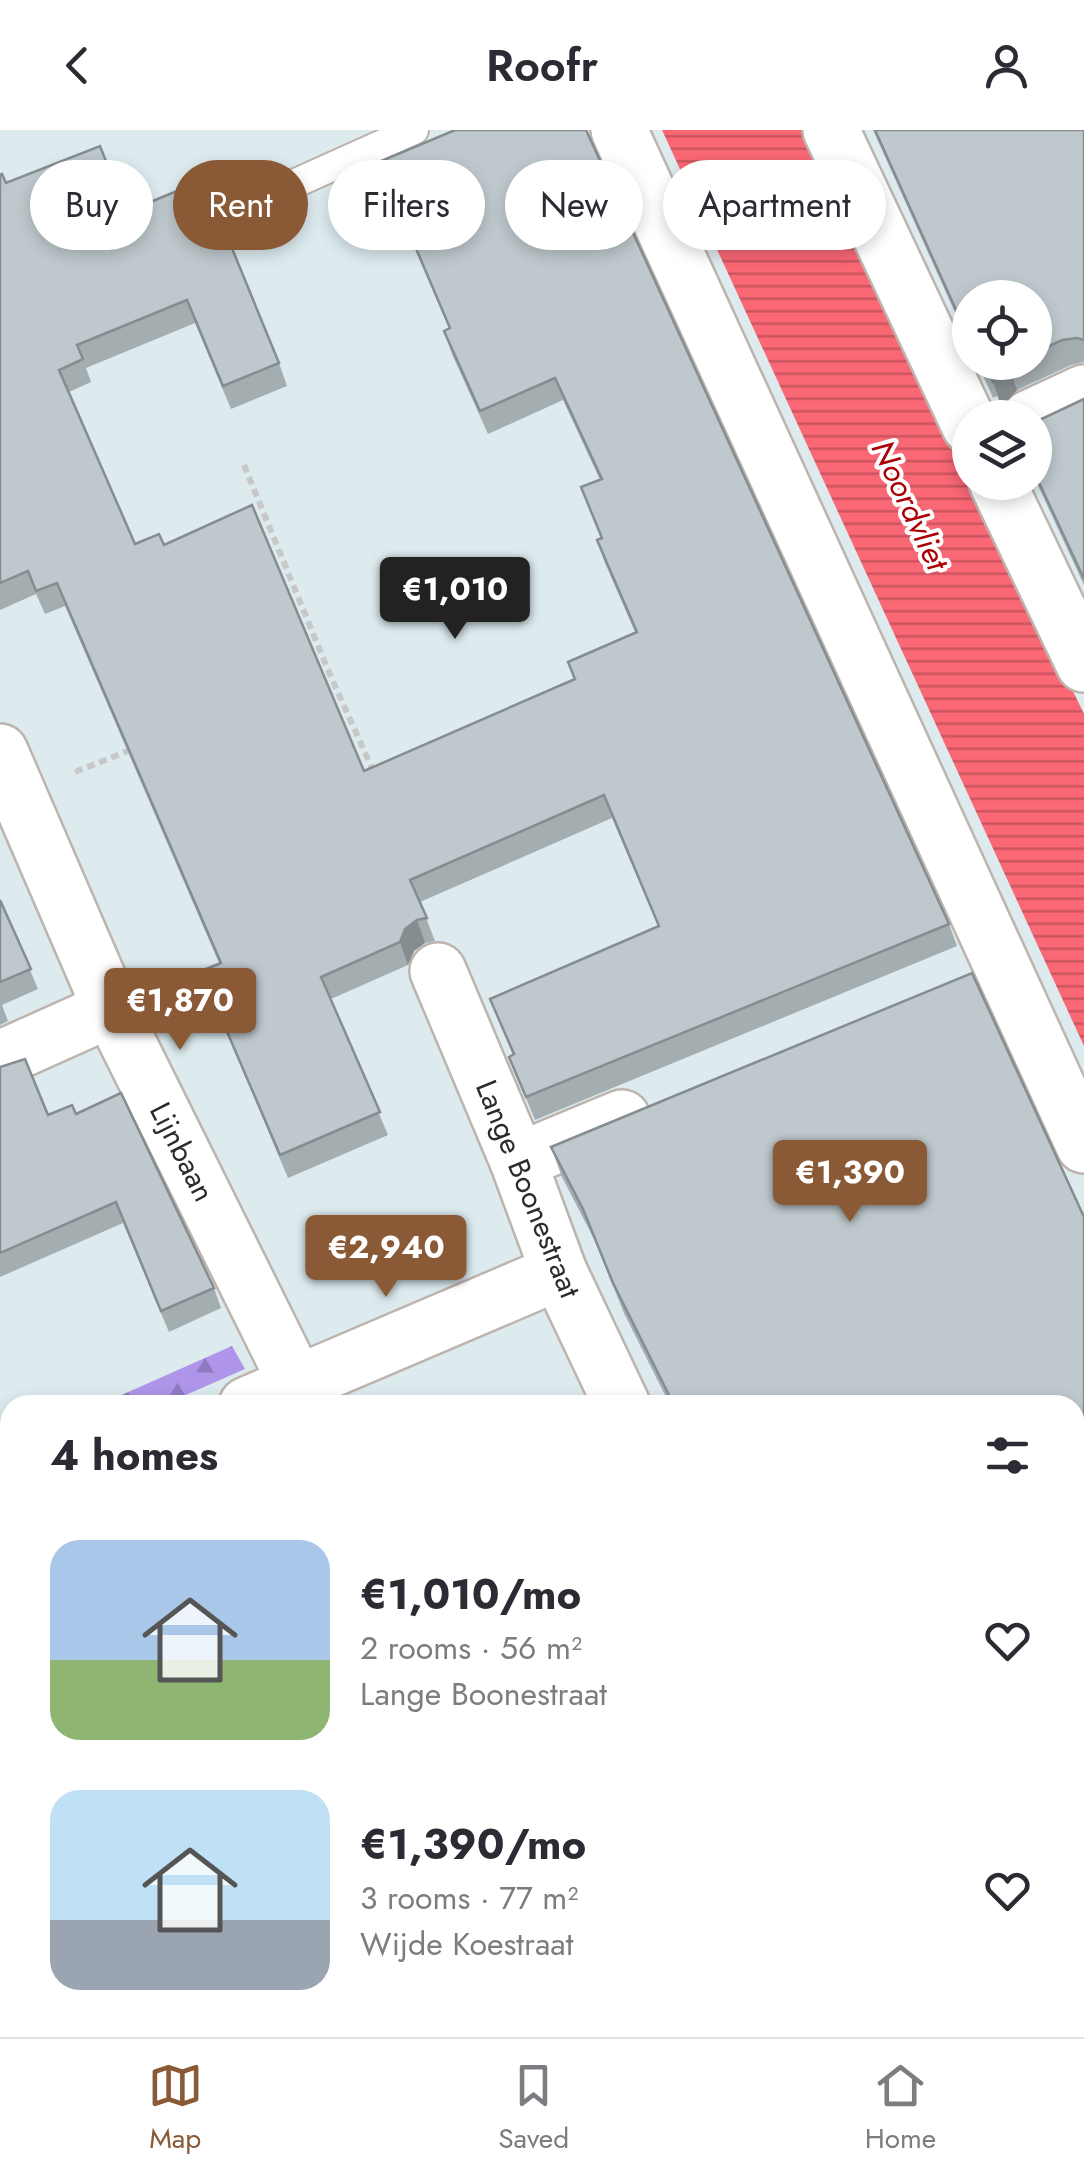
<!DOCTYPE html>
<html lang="en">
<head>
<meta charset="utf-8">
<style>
	:root { --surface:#fff; --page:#f7f7f7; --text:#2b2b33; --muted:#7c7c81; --line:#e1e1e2; --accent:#8a5936 }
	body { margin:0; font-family:Jost,sans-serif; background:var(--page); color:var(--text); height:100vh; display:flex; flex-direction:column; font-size:38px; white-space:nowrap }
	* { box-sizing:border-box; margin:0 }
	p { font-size:32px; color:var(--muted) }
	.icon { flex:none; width:55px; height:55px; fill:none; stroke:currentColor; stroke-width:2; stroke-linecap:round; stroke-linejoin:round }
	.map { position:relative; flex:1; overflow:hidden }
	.drawer { position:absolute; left:0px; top:1265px; width:1085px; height:642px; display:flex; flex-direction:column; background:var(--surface); border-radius:30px 30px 0 0; box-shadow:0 5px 15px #0003 }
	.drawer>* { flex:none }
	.top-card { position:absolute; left:30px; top:30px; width:1025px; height:90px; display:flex; gap:20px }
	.tools { position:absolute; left:952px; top:150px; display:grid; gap:20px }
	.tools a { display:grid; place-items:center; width:100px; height:100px; border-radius:50%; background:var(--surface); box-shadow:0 5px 15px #0003; font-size:50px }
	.price { position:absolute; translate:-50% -85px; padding:0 22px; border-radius:10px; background:var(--accent); color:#fff; font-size:32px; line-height:65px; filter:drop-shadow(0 2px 5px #0008) }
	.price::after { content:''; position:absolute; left:50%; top:60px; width:30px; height:22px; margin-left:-15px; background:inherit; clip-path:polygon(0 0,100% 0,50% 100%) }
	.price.on { background:#222; color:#fff }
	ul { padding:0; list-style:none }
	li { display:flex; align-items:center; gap:30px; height:250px; padding:0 50px }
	li span { display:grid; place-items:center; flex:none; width:280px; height:200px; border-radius:30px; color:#555 }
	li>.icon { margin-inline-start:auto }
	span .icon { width:120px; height:120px; fill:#fffc; stroke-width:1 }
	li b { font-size:42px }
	h2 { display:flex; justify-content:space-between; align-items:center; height:120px; padding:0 50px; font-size:42px }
	.pill { padding:0 35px; border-radius:45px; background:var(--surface); box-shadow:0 5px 15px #0003; font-size:35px; line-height:90px }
	.pill.on { background:var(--accent); color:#fff }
	header { display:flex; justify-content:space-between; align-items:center; height:130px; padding:0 50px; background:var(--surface); font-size:45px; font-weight:600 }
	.tab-bar { display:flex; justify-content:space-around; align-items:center; height:140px; border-top:2px solid var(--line); background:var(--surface); font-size:28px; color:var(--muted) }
	.tab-bar a { display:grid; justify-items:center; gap:5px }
	.tab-bar .on { color:var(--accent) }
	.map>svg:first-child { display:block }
	.forest { fill:url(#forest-firs) }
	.water { fill:url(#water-rules) }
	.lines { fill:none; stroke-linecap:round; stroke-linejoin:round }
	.service-casing { stroke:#bdb4ad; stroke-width:32 }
	.minor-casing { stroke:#bdb4ad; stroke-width:60 }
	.tertiary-casing { stroke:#bdb4ad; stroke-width:60 }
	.path { stroke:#c8c8c8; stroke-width:6; stroke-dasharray:8 5; stroke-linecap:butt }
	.service { stroke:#fff; stroke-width:28 }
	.minor { stroke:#fff; stroke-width:55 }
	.tertiary { stroke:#fff; stroke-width:55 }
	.wall { fill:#a4adb0 }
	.shaded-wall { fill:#868d90 }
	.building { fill:#bfc9cd; stroke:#868d90; stroke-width:2.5 }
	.labels { text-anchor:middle; stroke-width:8; stroke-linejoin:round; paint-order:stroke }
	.street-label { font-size:30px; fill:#2c2c2c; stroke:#fff }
	.water-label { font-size:32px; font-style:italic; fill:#ac0004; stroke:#fff }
</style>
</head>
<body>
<header><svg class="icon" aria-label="back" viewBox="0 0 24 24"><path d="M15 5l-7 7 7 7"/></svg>Roofr<svg class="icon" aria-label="person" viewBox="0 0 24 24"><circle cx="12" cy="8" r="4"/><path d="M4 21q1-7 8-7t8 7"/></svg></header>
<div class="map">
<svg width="1084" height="1907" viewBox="0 0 1084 1907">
	<defs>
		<pattern id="forest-firs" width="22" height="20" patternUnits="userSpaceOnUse" patternTransform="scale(2.5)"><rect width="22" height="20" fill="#ae95ea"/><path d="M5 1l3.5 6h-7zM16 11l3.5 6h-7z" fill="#8e7abe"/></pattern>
		<pattern id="water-rules" width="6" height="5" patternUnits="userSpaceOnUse" patternTransform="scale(2.5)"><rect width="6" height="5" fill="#fa6775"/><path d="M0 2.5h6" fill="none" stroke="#cb5560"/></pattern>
	</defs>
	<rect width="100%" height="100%" fill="#ddebef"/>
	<polygon class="forest" points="232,1216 245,1239 163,1275 99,1275"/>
	<polygon class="water" points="662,0 803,0 1084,584 1084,916"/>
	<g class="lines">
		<defs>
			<polyline id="service" points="240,78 414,0"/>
			<g id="minor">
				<polyline points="619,0 1084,1015"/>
				<polyline points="831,0 970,296"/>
				<polyline points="1030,288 1084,263"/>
				<polyline points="997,352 1084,534"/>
				<polyline points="0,622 111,879 297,1254"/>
				<polyline points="438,841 518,1031 559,1142 622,1275"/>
				<polyline points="0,929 111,879"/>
				<polyline points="518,1031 622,988"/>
				<polyline points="247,1275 559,1142"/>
				<polyline points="0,1382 10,1378"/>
			</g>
			<g id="tertiary">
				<polyline points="1075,1533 1084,1529"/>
				<polyline points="946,1898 949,1907"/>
			</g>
		</defs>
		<use href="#service" class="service-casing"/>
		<use href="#minor" class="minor-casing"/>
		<use href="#tertiary" class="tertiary-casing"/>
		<g class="path">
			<polyline points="244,335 328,540 375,645"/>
			<polyline points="75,642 133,619"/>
			<polyline points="0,1746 10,1741"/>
			<polyline points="0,1770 10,1793"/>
			<polyline points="53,1898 57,1907"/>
			<polyline points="246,1898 250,1907"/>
			<polyline points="265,1907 278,1898"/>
		</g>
		<use href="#service" class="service"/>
		<use href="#minor" class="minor"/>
		<use href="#tertiary" class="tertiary"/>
	</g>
	<g class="wall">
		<polygon points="455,0 949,794 957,816 535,990 509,927 513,925 490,869 658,796 612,688 420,772 435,811 425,813 414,821 408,835 331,869 388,1005 288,1048 201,841 219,833 65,476 45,484 36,464 0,480 0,45 6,53 126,82 279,233 287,256 231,279 195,193 86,238 91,252 69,262 135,414 164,415 364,641 574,550 568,532 635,502 605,433 597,410 601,408 581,357 600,350 563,270 488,304 452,224 444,201 449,198 379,32"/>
		<polygon points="873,0 1084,0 1084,232 1071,235 1017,260 1002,277 997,266 993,268 977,232 1035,232 1035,168 970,168 970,216"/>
		<polygon points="1084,269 1084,455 1035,349 1035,292"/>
		<polygon points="0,770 38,859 2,875 8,891 0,895"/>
		<polygon points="0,937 48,985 76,984 214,1158 221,1178 169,1202 123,1093 0,1147"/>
		<polygon points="551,1017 1084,1087 1084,1446 1075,1450 1075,1275 670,1275 624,1183 594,1109 562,1047"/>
		<polygon points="10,1402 10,1616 0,1621 0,1406"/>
		<polygon points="1084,1603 1084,1743 1078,1727 1080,1726 1075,1718 1075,1607"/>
		<polygon points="351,1898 695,1898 673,1907 330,1907"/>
	</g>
	<g class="shaded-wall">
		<polygon points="1008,235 1017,260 1002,277 993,252"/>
		<polygon points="417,790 425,813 414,821 408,835 400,812 405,799"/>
	</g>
	<g class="building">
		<polygon points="455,0 586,0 949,794 526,967 509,927 514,924 490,869 659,796 604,665 410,750 427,788 417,790 405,799 400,812 321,847 380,982 280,1025 201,841 221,833 57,453 36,461 28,441 0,453 0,45 2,44 6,53 100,16 126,82 204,50 279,233 223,256 187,170 77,215 83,229 59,240 135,414 159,404 164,415 252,375 364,641 575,549 568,532 637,502 597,410 602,408 581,357 602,349 555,248 480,281 444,201 450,198 379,32"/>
		<polygon points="875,0 1084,0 1084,210 1077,208 1062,210 1035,223 1035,168 970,168 970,211"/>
		<polygon points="980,232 1014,232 1008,235 993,252 988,242 984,243"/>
		<polygon points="1084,269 1084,449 1035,344 1035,292"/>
		<polygon points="0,770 31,839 0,852"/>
		<polygon points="972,843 1084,1087 1084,1411 1075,1415 1075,1275 674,1275 613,1153 583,1079 551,1017"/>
		<polygon points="25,929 48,985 72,975 76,984 121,963 214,1158 161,1181 116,1072 0,1123 0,937"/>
		<polygon points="10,1402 10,1591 0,1595 0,1406"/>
		<polygon points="1084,1603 1084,1741 1078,1727 1084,1725 1075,1708 1075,1607"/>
		<polygon points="0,1837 10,1862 10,1898 24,1898 28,1907 0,1907"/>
		<polygon points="1084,1852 1084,1907 1019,1907 1015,1898 1075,1898 1075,1856"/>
		<polygon points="351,1898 627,1898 606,1907 330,1907"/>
	</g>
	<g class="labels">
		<g class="street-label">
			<text transform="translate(182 1022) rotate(63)" y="10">Lijnbaan</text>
			<text transform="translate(528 1059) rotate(68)" y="10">Lange Boonestraat</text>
		</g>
		<g class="water-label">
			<text transform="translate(910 375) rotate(65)" y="11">Noordvliet</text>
		</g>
	</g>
</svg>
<div class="tools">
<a><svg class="icon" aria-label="locate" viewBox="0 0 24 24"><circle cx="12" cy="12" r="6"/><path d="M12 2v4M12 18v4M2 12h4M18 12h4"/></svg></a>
<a><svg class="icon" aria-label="layers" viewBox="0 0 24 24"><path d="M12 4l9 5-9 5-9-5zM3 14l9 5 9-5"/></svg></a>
</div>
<b class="price on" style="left:455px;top:512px">€1,010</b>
<b class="price" style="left:180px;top:923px">€1,870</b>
<b class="price" style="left:850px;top:1095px">€1,390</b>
<b class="price" style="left:386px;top:1170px">€2,940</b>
<div class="top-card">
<a class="pill">Buy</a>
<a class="pill on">Rent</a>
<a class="pill">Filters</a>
<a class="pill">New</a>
<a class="pill">Apartment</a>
</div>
<section class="drawer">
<h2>4 homes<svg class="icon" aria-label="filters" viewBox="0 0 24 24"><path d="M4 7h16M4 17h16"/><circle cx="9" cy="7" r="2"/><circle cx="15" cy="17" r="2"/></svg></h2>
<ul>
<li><span style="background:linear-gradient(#a9c7e8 60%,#8fb573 0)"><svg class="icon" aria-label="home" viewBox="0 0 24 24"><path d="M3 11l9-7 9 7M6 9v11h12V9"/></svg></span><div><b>€1,010/mo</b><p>2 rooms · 56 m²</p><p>Lange Boonestraat</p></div><svg class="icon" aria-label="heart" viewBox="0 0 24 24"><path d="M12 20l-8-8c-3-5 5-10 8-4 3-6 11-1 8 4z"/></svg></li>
<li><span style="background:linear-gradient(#bfe0f5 65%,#9aa5b1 0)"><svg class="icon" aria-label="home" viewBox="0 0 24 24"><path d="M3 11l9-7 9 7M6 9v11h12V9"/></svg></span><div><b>€1,390/mo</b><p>3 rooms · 77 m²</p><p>Wijde Koestraat</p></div><svg class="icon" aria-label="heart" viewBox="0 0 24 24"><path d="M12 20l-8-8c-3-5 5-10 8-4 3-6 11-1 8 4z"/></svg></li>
</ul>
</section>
</div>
<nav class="tab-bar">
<a class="on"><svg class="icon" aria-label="map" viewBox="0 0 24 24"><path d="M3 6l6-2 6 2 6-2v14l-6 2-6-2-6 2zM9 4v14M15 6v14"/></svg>Map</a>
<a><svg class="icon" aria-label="saved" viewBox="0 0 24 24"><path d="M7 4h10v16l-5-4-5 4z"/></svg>Saved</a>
<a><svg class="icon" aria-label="home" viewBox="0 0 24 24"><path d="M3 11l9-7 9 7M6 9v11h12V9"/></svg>Home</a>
</nav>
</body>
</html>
